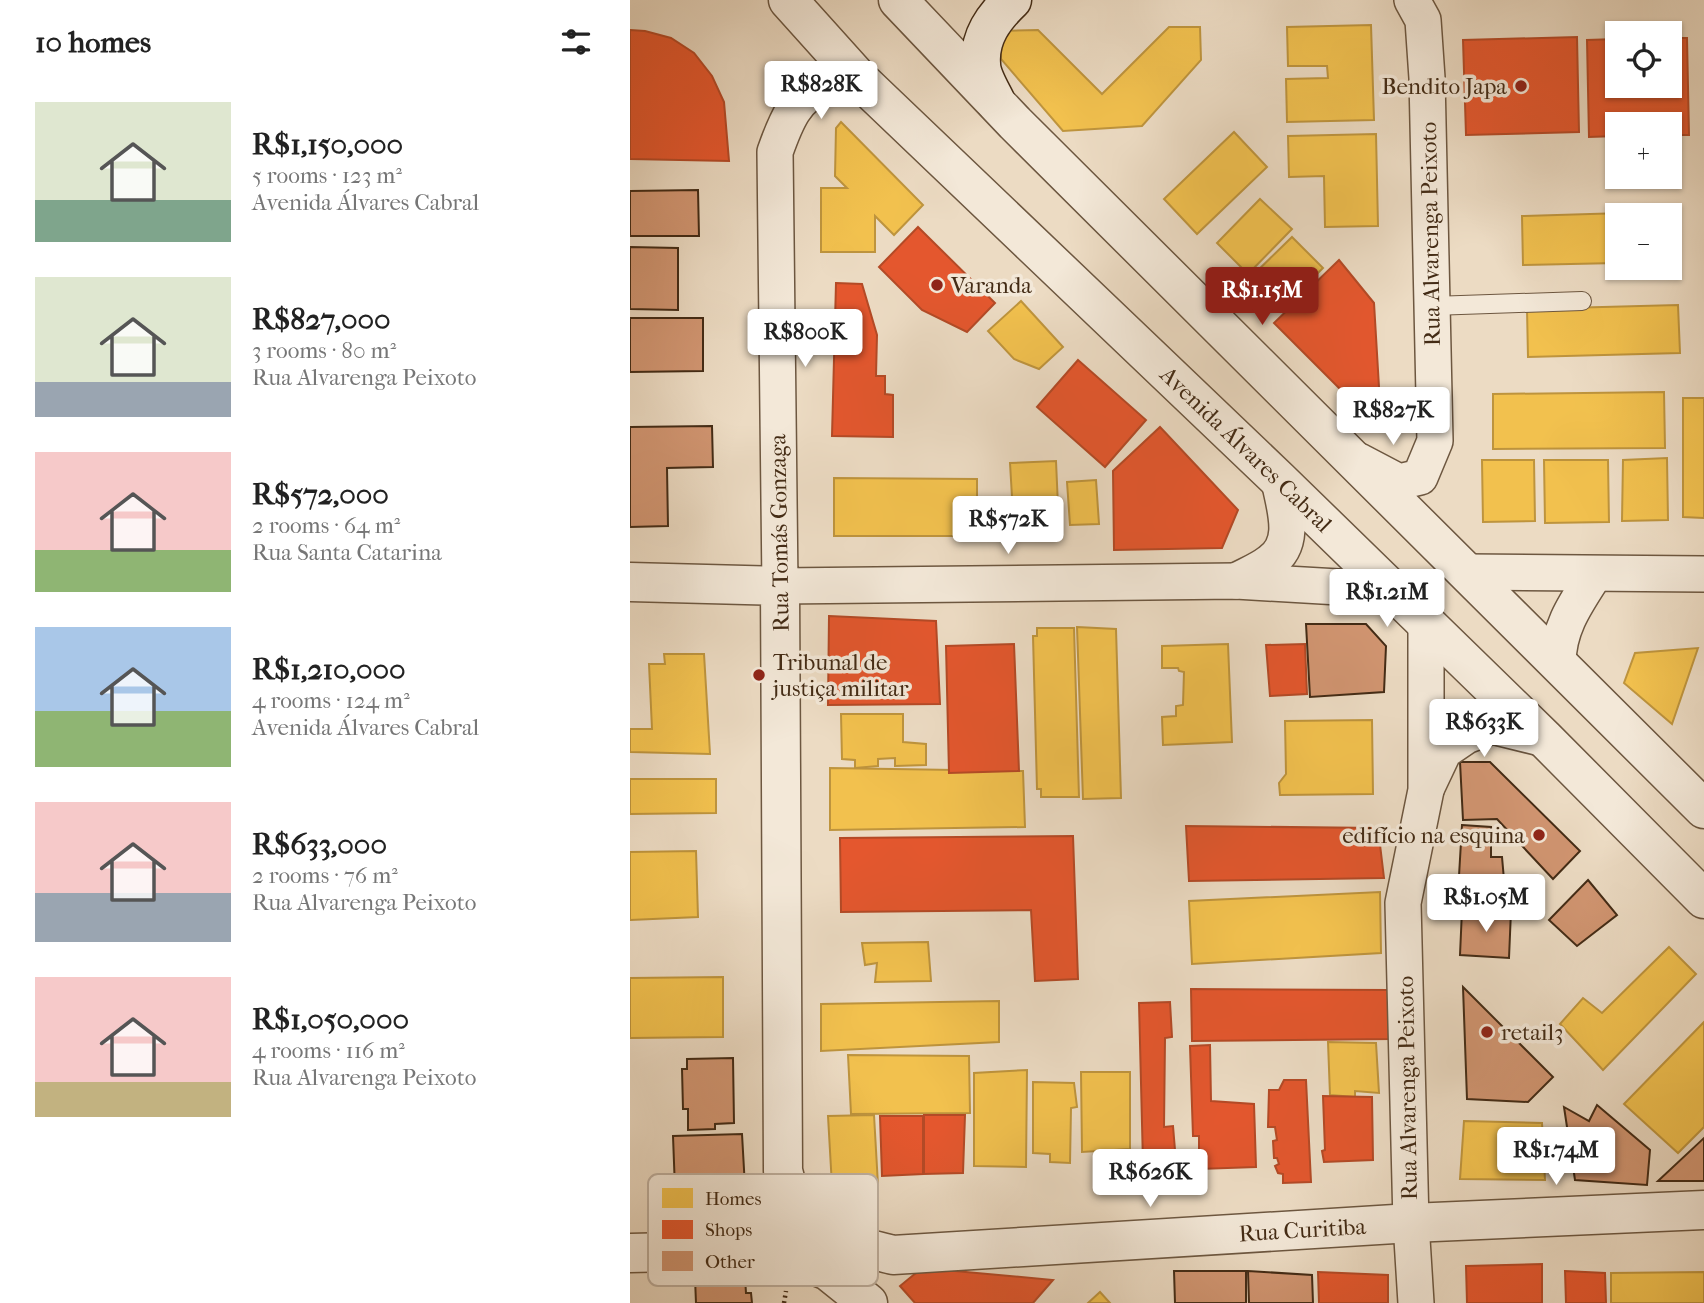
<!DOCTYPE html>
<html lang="en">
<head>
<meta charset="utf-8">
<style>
	:root { --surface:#fff; --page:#f6f6f6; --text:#222; --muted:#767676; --accent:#8f2418 }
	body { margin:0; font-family:"IM FELL French Canon",serif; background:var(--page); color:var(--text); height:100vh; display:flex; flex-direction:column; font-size:26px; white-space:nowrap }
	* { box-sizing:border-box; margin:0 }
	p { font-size:23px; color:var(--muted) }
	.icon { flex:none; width:38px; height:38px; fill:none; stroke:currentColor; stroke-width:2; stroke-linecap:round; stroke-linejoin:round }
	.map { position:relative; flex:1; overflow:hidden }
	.drawer { display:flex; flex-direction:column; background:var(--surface); width:630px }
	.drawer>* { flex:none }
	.buttons { position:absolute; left:975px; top:21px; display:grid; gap:14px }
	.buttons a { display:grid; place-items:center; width:77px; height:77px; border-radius:0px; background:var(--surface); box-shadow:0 2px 5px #0004; font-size:35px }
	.price { position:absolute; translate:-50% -60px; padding:0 16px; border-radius:7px; background:#fff; color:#222; font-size:23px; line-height:46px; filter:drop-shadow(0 2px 4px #0008) }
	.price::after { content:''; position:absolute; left:50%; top:42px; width:21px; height:16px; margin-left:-10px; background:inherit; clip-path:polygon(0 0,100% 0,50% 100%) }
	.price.on { background:var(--accent); color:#fff }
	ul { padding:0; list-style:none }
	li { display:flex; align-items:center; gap:21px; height:175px; padding:0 35px }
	li span { display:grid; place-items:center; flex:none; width:196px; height:140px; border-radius:0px; color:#555 }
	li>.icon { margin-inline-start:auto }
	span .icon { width:84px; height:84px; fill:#fffc; stroke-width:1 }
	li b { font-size:30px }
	h2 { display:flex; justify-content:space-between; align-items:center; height:84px; padding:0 35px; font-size:30px }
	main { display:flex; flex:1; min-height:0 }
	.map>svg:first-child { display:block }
	.homes { fill:#f2c14e; stroke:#be943d; stroke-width:2 }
	.shops { fill:#e4572e; stroke:#b44a26; stroke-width:2 }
	.building { fill:#d19571; stroke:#432b15; stroke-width:2 }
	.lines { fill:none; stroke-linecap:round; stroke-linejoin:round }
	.service-casing { stroke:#6d5740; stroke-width:20 }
	.minor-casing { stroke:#6d5740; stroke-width:38 }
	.tertiary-casing { stroke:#6d5740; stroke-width:41 }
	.secondary-casing { stroke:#432b15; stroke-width:41 }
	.path { stroke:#432b15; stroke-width:4.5; stroke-dasharray:2 3.5; stroke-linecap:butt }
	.service { stroke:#f3e8d8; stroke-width:18 }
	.minor { stroke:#f3e8d8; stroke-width:35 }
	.tertiary { stroke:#f3e8d8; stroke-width:38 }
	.secondary { stroke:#f3e8d8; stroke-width:38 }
	.poi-dot { fill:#8f2418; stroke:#f3e8d8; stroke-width:2.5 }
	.labels { text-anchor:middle; stroke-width:7; stroke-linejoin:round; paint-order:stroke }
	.poi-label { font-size:23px; fill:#432b15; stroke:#f3e8d8; text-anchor:start }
	.street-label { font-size:23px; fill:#432b15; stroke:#f3e8d8 }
	.key { fill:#f3e8d8; stroke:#beaf9e; stroke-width:2 }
	.key-label { font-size:19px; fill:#432b15 }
</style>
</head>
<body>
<main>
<section class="drawer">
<h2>10 homes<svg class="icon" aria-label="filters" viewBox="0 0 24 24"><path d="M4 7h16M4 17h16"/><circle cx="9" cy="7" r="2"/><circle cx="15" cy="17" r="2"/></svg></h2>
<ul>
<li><span style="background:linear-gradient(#dfe7d0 70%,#7fa58c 0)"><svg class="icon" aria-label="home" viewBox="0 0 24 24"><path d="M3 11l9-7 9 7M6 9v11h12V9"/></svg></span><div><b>R$1,150,000</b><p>5 rooms · 123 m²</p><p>Avenida Álvares Cabral</p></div></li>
<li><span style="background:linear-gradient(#dfe7d0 75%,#9aa5b1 0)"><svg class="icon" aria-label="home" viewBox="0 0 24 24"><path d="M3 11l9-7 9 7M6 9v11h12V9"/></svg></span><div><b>R$827,000</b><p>3 rooms · 80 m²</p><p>Rua Alvarenga Peixoto</p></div></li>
<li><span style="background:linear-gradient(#f6c9c9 70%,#8fb573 0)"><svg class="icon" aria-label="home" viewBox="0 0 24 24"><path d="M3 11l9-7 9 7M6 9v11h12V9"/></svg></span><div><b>R$572,000</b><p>2 rooms · 64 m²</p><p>Rua Santa Catarina</p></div></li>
<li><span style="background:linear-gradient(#a9c7e8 60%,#8fb573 0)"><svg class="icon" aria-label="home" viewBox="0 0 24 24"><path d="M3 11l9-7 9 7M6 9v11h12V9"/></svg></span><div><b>R$1,210,000</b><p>4 rooms · 124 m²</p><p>Avenida Álvares Cabral</p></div></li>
<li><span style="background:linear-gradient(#f6c9c9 65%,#9aa5b1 0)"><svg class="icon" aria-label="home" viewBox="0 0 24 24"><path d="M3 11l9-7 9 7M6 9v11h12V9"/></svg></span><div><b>R$633,000</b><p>2 rooms · 76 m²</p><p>Rua Alvarenga Peixoto</p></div></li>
<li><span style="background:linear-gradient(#f6c9c9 75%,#c2b280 0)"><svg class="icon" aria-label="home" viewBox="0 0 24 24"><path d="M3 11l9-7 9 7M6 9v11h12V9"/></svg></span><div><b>R$1,050,000</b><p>4 rooms · 116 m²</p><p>Rua Alvarenga Peixoto</p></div></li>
</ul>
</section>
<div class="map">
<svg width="1074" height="1303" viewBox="0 0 1074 1303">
	<rect width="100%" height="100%" fill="#ecdbc3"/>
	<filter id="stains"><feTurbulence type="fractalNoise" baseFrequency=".00286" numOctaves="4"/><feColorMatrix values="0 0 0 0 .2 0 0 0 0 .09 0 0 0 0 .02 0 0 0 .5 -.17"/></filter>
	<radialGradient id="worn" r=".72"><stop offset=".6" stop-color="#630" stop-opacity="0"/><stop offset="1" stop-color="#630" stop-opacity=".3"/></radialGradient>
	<g class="homes">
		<polygon points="741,25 744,120 657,122 656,79 698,78 697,66 658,66 657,27"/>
		<polygon points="539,27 570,27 571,60 512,126 433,131 371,59 371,31 408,30 472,94"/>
		<polygon points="211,122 293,205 264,235 245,216 245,252 191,252 191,188 217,188 205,176 206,128"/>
		<polygon points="604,132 637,167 567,234 534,199"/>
		<polygon points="746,134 748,226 695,227 694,176 659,177 658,136"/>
		<polygon points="630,199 662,229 618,274 587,243"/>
		<polygon points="1026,212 1026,215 987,215 987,263 893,265 892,216"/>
		<polygon points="662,237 693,268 652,308 621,277"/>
		<polygon points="391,301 433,347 409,369 384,359 358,331"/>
		<polygon points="1048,305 1050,353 898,357 897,309"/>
		<polygon points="1034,392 1035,448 863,449 863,394"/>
		<polygon points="1053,398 1074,398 1074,518 1053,517"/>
		<polygon points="1037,458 1038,520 992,521 993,460"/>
		<polygon points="852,460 904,460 905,521 853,522"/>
		<polygon points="914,460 978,460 979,522 915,523"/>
		<polygon points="426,461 429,529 384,531 380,463"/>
		<polygon points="204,478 347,479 347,536 204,536"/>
		<polygon points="466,480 469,524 440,525 437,482"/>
		<polygon points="447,627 486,629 491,798 453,799"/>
		<polygon points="407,628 444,628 449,797 411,797 411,789 407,789 403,636 407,636"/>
		<polygon points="598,644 602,742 533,745 532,717 546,716 546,706 553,705 554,672 549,671 548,668 532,668 532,646"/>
		<polygon points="1068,648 1042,724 994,683 1005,653"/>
		<polygon points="34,654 74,654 80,754 0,752 0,729 22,729 19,664 35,664"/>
		<polygon points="211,714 273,714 273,742 296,744 296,765 265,766 265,758 248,759 248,766 225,768 225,760 212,759"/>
		<polygon points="742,720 743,794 650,795 649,783 656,774 655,721"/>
		<polygon points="200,768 393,771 395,827 200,830"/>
		<polygon points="0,779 86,779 86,813 0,814"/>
		<polygon points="66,851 68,917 0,920 0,852"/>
		<polygon points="750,892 751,953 562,964 559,901"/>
		<polygon points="298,942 301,981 245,982 247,963 235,965 232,943"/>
		<polygon points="1039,947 1066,974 973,1070 930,1024 953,998 972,1013"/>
		<polygon points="93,977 93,1037 0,1038 0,978"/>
		<polygon points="369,1001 369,1042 191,1051 191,1004"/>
		<polygon points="1074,1022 1074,1127 1048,1153 994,1104"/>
		<polygon points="698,1042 746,1043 749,1093 725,1091 725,1097 700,1095"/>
		<polygon points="218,1055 339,1056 340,1113 221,1114"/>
		<polygon points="397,1070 396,1167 344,1166 344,1073"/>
		<polygon points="451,1072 500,1072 500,1149 452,1152"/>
		<polygon points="403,1082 444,1083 447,1107 441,1108 440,1163 420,1162 420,1154 403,1153"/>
		<polygon points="244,1115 248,1185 202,1186 198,1116"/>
		<polygon points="834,1121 912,1123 915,1180 830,1179"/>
		<polygon points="1074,1272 1074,1303 981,1303 981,1273"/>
		<polygon points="470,1292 480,1303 458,1303"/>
	</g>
	<g class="shops">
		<polygon points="0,30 15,31 41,38 64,53 82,76 94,102 99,161 0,159"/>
		<polygon points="947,37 949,132 836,135 833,40"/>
		<polygon points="1040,38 1057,38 1059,135 1040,135 1040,124 987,124 987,136 959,137 957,40 987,39 987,86 1040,86"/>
		<polygon points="288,227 365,303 337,332 292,310 249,267"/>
		<polygon points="709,260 744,303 750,404 741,413 733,412 644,323"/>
		<polygon points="206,283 232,284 247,335 246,376 255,376 255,394 263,395 263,437 202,436"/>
		<polygon points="448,360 516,420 475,467 407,407"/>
		<polygon points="530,427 608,510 592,548 484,550 483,471"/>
		<polygon points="199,616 306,621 310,704 198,705"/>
		<polygon points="384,644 389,771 319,773 316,646"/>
		<polygon points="675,644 677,694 640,696 636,645"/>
		<polygon points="556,826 748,828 754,878 559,881"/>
		<polygon points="443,836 448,979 405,981 401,910 211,912 210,838"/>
		<polygon points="561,989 759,990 761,1039 562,1041"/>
		<polygon points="540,1002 542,1037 535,1038 534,1127 543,1126 546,1162 513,1163 509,1003"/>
		<polygon points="580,1045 581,1101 624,1104 626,1167 569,1169 569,1136 563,1136 560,1046"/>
		<polygon points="654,1080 676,1080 681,1182 653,1183 653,1174 648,1173 645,1166 649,1164 647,1158 644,1158 643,1141 647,1140 645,1127 638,1127 639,1090 649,1090"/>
		<polygon points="693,1096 742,1097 743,1160 694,1162 692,1151 695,1150"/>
		<polygon points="294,1115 335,1115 333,1173 294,1174"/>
		<polygon points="250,1116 293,1116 293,1174 252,1176"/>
		<polygon points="912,1264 912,1303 837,1303 836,1266"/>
		<polygon points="292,1268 423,1280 403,1303 285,1303 270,1286"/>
		<polygon points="935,1271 975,1273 976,1303 936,1303"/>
		<polygon points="688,1272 758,1275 758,1303 689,1303"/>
	</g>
	<g class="building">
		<polygon points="68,190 69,236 0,236 0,191"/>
		<polygon points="0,247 48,248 48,310 0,309"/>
		<polygon points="0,318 73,318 73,371 0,372"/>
		<polygon points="82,426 83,467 37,468 38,526 0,527 0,427"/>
		<polygon points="676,624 736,624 756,646 754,692 680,697"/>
		<polygon points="830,762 860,762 950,851 923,879 867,819 833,820"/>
		<polygon points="832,825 861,827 861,857 872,857 875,891 828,893"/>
		<polygon points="958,880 987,915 947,946 919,920"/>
		<polygon points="832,910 881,911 879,958 830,955"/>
		<polygon points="833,987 923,1077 898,1102 837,1099"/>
		<polygon points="103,1058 104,1123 85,1124 85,1129 58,1130 58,1109 53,1109 52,1069 57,1069 57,1059"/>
		<polygon points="967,1105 1020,1150 1017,1185 945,1180 934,1107 959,1121"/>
		<polygon points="112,1134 115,1187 45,1189 43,1136"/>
		<polygon points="1074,1138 1074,1181 1028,1181"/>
		<polygon points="544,1271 616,1271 616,1303 545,1303"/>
		<polygon points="618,1271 682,1275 683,1303 619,1303"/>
		<polygon points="115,1277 116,1293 121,1293 122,1303 66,1303 65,1278"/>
	</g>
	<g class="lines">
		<defs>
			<polyline id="service" points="802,306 952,301"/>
			<g id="minor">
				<path d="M229 79C219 80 206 80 196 84 165 95 155 124 145 152L150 586 606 581 760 590"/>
				<polyline points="729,461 769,482 790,477 805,441 797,78 793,20 782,0"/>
				<polyline points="836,572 1074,574"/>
				<path d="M606 581C617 575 630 570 640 562 668 543 654 507 649 480"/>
				<path d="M928 663C928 628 946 603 964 575"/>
				<polyline points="797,787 814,751 836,736 862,726 915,739"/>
				<polyline points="786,1303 781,1223 773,903 796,790 796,625"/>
			</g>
			<g id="tertiary">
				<path id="s1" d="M158 0 229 79 649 480 915 739 1074 899"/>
				<polyline points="268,0 385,123 1074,809"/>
				<path id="s2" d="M0 582 150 586 153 1171C156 1181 158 1194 163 1203 183 1239 226 1245 263 1255L781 1223 1074 1210"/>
				<polyline points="0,1253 126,1250 161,1256 198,1271 238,1303"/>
			</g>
			<path id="secondary" d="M365 100C360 90 351 75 351 64 349 37 364 17 382 0"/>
		</defs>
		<use href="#service" class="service-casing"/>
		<use href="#minor" class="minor-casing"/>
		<use href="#tertiary" class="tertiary-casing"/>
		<use href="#secondary" class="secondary-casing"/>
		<polyline class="path" points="154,1303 156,1291"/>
		<use href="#service" class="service"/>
		<use href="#minor" class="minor"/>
		<use href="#tertiary" class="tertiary"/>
		<use href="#secondary" class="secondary"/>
	</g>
	<g class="poi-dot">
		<circle cx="891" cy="86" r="7"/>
		<circle cx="307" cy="285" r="7"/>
		<circle cx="129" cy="675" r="7"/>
		<circle cx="909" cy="835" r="7"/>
		<circle cx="857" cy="1032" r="7"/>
	</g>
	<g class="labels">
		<g class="poi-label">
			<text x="877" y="94" text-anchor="end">Bendito Japa</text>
			<text x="321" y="293">Varanda</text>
			<text x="143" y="670">Tribunal de<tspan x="143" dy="26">justiça militar</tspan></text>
			<text x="895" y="843" text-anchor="end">edifício na esquina</text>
			<text x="871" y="1040">retail3</text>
		</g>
		<g class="street-label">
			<text transform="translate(800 234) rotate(-91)" y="8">Rua Alvarenga Peixoto</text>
			<text dy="8" stroke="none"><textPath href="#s1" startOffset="642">Avenida Álvares Cabral</textPath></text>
			<text transform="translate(149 533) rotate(-91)" y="8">Rua Tomás Gonzaga</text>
			<text transform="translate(777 1088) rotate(-91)" y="8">Rua Alvarenga Peixoto</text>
			<text dy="8" stroke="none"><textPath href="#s2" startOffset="1295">Rua Curitiba</textPath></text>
		</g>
	</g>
	<rect x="18" y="1174" width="230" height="112" rx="10" class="key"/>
	<rect x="32" y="1188" width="31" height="20" fill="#f2c14e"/>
	<rect x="32" y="1220" width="31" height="19" fill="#e4572e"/>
	<rect x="32" y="1251" width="31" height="20" fill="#d19571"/>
	<g class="key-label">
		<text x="75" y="1205">Homes</text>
		<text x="75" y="1236">Shops</text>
		<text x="75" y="1268">Other</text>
	</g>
	<rect width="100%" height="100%" filter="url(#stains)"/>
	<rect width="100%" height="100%" fill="url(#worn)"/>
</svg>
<div class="buttons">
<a><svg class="icon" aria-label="locate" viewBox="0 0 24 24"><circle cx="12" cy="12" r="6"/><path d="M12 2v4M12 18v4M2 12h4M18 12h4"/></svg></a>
<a>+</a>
<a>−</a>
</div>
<b class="price" style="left:191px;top:121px">R$828K</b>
<b class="price on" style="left:632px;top:327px">R$1.15M</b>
<b class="price" style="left:175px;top:369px">R$800K</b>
<b class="price" style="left:763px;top:447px">R$827K</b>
<b class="price" style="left:378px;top:556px">R$572K</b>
<b class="price" style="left:757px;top:629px">R$1.21M</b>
<b class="price" style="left:854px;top:759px">R$633K</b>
<b class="price" style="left:856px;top:934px">R$1.05M</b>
<b class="price" style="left:926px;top:1187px">R$1.74M</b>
<b class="price" style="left:520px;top:1209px">R$626K</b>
</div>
</main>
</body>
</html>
